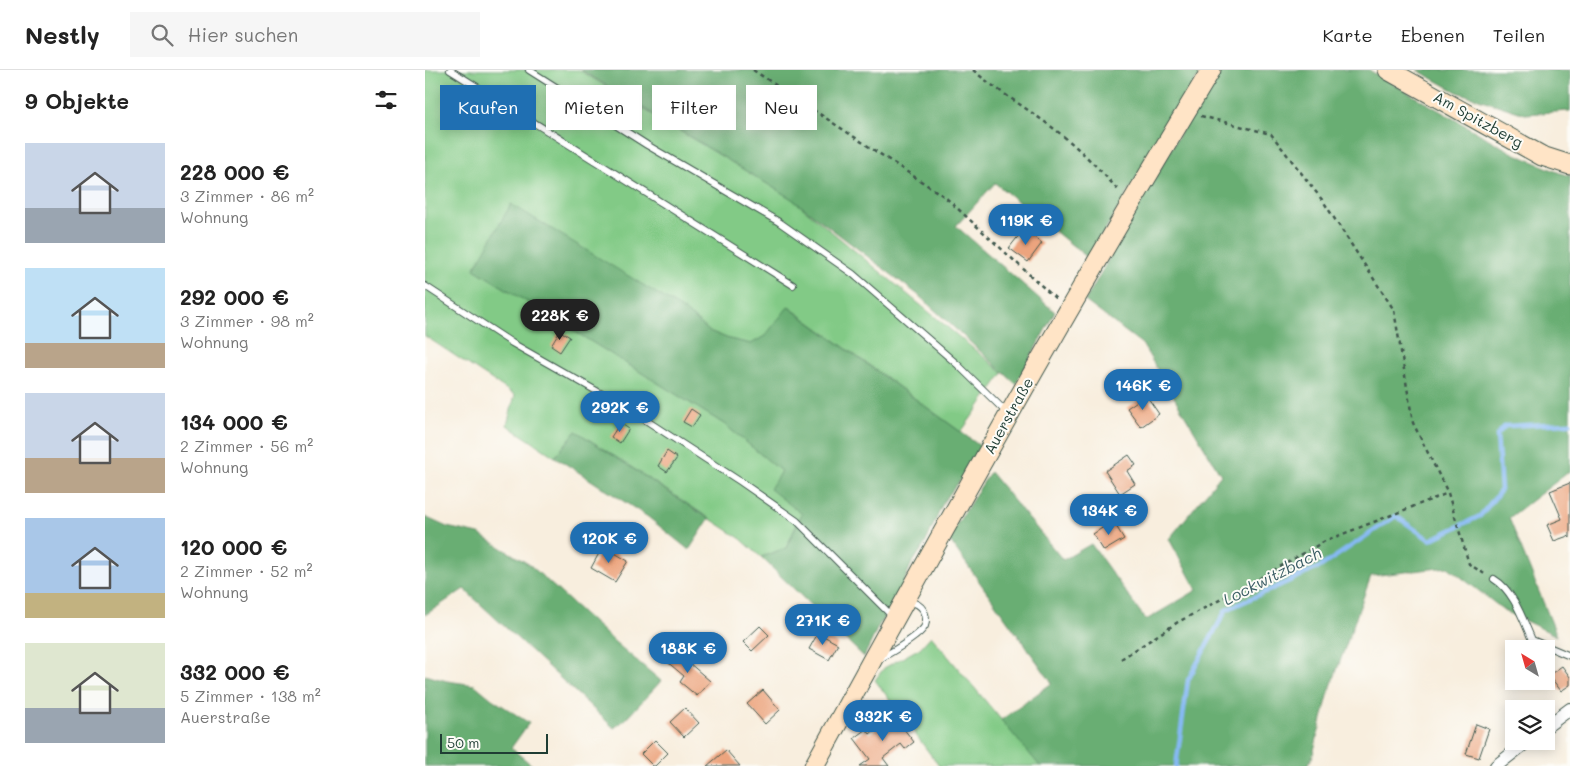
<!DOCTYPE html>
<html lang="de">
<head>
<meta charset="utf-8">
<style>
	:root { --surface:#fff; --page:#f6f6f6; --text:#222; --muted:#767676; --line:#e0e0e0; --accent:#1f6fb2 }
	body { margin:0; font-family:Mali,sans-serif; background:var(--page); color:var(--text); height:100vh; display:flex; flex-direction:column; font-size:19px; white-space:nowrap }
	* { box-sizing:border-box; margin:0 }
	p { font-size:16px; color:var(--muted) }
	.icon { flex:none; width:28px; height:28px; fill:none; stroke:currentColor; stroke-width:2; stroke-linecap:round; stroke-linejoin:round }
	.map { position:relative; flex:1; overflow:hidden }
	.drawer { display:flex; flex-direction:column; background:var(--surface); width:425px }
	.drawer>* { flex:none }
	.top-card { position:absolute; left:15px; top:15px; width:475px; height:45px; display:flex; gap:10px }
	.needle { width:32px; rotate:323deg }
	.tools { position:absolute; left:1080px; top:570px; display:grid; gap:10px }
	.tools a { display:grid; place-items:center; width:50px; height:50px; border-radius:0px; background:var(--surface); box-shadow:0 2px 12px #0003; font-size:25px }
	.scale { position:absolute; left:15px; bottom:12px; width:108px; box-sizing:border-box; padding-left:5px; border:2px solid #1f3d34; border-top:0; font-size:14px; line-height:18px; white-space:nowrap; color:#1f3d34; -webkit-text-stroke:4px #fdfcf7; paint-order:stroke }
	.price { position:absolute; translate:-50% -42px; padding:0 11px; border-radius:18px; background:var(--accent); color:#fff; font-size:16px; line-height:32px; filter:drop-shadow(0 1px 2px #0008) }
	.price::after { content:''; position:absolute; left:50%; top:30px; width:15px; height:11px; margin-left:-8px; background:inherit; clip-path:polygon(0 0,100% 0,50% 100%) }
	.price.selected { background:#222; color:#fff }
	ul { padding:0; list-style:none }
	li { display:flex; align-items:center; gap:15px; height:125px; padding:0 25px }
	li span { display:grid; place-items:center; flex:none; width:140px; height:100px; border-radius:0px; color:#555 }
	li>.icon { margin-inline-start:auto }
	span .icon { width:60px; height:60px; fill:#fffc; stroke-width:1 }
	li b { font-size:21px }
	h2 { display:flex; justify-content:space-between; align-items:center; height:60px; padding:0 25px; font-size:21px }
	.chip { padding:0 18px; border-radius:0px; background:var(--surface); box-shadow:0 2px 12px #0003; font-size:18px; line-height:45px }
	.chip.selected { background:var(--accent); color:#fff }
	header { display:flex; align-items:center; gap:30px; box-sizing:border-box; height:70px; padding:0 25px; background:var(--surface); border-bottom:1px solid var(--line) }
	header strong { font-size:24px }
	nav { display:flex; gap:28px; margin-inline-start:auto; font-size:18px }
	.search { width:350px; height:45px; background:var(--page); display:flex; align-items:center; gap:12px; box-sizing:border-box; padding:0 18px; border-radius:0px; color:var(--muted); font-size:19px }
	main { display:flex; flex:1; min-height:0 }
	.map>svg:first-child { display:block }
	.green { fill:#82ca86; stroke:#50845d }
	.forest { fill:#69ae73; stroke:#447654 }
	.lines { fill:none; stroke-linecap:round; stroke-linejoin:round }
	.stream { stroke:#86b9f4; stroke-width:4.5 }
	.building { fill:#eca47e }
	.lane-casing { stroke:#40584e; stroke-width:8 }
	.street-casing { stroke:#40584e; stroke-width:14 }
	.secondary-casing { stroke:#40584e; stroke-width:21 }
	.path { stroke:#40584e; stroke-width:2.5; stroke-dasharray:4 4; stroke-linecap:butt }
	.lane { stroke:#fff; stroke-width:6 }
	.street { stroke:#fff; stroke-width:12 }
	.secondary { stroke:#ffe4c6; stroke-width:19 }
	.labels { text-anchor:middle; stroke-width:4; stroke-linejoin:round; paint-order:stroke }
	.street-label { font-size:15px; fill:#1f3d34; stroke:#fdfcf7 }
	.water-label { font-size:16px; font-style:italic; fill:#395c64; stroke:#fdfcf7 }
</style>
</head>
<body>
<header>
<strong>Nestly</strong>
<div class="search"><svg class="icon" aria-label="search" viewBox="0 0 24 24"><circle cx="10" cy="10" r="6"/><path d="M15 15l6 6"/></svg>Hier suchen</div>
<nav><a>Karte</a><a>Ebenen</a><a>Teilen</a></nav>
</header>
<main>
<section class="drawer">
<h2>9 Objekte<svg class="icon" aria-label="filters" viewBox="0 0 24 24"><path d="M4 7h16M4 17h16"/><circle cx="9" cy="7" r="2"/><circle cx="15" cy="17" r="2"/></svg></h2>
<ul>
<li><span style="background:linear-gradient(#c9d6e8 65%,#9aa5b1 0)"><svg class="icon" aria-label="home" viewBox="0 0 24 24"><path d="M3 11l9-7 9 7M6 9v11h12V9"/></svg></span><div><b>228 000 €</b><p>3 Zimmer · 86 m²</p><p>Wohnung</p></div></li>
<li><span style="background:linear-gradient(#bfe0f5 75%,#b9a48a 0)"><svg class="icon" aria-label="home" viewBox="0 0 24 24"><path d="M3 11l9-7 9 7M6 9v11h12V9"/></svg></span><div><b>292 000 €</b><p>3 Zimmer · 98 m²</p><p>Wohnung</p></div></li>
<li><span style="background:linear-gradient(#c9d6e8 65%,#b9a48a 0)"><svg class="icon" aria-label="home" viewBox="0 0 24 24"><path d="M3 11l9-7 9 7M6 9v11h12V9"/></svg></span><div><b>134 000 €</b><p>2 Zimmer · 56 m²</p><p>Wohnung</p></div></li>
<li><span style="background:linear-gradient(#a9c7e8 75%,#c2b280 0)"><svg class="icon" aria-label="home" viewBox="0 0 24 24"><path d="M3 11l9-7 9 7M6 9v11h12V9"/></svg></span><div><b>120 000 €</b><p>2 Zimmer · 52 m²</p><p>Wohnung</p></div></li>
<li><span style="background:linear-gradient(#dfe7d0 65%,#9aa5b1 0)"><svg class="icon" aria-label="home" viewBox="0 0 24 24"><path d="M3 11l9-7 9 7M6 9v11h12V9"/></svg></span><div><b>332 000 €</b><p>5 Zimmer · 138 m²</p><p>Auerstraße</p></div></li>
</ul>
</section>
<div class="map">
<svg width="1145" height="696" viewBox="0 0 1145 696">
	<rect width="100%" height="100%" fill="#fdfcf7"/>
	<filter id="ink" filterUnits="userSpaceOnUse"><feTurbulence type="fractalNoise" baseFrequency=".02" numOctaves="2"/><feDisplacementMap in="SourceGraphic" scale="10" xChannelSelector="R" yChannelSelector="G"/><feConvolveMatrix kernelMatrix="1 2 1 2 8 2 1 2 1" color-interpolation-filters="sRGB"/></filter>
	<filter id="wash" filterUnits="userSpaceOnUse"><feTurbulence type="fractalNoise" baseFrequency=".0096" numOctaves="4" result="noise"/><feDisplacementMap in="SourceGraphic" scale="20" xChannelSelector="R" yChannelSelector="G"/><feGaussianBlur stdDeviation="1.12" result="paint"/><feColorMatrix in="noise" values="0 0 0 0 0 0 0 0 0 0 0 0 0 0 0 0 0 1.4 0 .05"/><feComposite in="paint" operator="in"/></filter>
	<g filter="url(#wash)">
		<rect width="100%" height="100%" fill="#f8eede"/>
		<g class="green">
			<polygon points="0,0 154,0 367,129 578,303 536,362 364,237 340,266 326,274 304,269 284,261 259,240 49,199 299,354 356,401 346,419 377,443 361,478 336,487 316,469 151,361 130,387 82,355 90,325 0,266"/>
			<polygon points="506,566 615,696 514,696 450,610 459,598 495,578"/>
		</g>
		<g class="forest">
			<polygon points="156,0 777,0 663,188 570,113 531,156 630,242 591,314 492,224 367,129"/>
			<polygon points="796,0 944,0 1088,83 1135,103 1145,106 1145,401 1084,448 1132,566 1080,541 1023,497 946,506 904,622 887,688 882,696 615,696 576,650 627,613 523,468 565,402 638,490 666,474 721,550 772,520 744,469 796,405 717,274 660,231 765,46"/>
			<polygon points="992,0 1145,0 1145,41 1100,44 1032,22"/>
			<polygon points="86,134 259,240 284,261 304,269 326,274 340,266 363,237 555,376 537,408 519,431 500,474 486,495 476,519 453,557 439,587 336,487 361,478 377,444 345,419 356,401 299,354 49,199"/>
			<polygon points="151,361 284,449 264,480 223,447 130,387"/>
			<polygon points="0,447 22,457 54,464 105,495 191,573 236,611 201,649 189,658 39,519 0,545"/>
			<polygon points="0,605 22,611 50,615 67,629 104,653 86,678 108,696 0,696"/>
		</g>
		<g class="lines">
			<polyline class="stream" points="751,696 763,610 801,540 895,497 971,446 1005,470 1055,446 1076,420 1072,365 1080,356 1145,353"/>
		</g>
		<g id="blocks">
			<g class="building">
				<polygon points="599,159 617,173 603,192 584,178"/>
				<polygon points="135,261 145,267 135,282 126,276"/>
				<polygon points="721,325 734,344 716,357 702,338"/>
				<polygon points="266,339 275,345 267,357 258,352"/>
				<polygon points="195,353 204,359 195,373 186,367"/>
				<polygon points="242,381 252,388 242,402 233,396"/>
				<polygon points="704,385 711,395 702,401 710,414 695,424 680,401"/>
				<polygon points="1145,413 1145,468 1143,466 1129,471 1122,455 1137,449 1125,421"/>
				<polygon points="688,451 699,469 679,481 668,464"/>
				<polygon points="178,476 203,491 190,512 166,498"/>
				<polygon points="335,556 344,565 327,581 318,572"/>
				<polygon points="393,563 413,574 404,590 384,579"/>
				<polygon points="249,580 285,611 272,626 255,612 259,606 240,590"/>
				<polygon points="1137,596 1145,607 1145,615 1136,621 1124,605"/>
				<polygon points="338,620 355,640 340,654 322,634"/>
				<polygon points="260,638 274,653 259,667 245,652"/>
				<polygon points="468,645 489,672 480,679 476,674 458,688 464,696 435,696 445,689 429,668 441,659 445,664"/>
				<polygon points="1051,654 1064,659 1054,688 1041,684"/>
				<polygon points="230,670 243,683 230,696 228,696 216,684"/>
				<polygon points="301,680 315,696 282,696"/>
			</g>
		</g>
	</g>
	<g filter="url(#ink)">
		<use href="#blocks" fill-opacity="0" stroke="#40584e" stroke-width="1"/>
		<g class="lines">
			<defs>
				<g id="lane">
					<polyline points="25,0 368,215"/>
					<polyline points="104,0 222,75 354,152 428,204 533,295 582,343"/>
					<polyline points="0,216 87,273 205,340 316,412 372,451 468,547"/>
					<path d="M1069 509C1089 521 1098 550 1107 570L1145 586"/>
					<path d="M455 589C466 582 494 567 500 556 502 551 501 546 499 541 495 534 490 533 483 531"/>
				</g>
				<g id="street">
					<polyline points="1121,657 1145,639"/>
					<polyline points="1071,696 1103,671"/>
				</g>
				<g id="secondary">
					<polyline points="963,0 1117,86 1145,95"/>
					<path d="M389 696C517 462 647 228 786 0"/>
				</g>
			</defs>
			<use href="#lane" class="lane-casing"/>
			<use href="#street" class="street-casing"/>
			<use href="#secondary" class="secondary-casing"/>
			<g class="path">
				<polyline points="328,0 520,127 631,229"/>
				<path d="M548 0C570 19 594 33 617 50 646 70 671 95 694 121"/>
				<polyline points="776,46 846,64 898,131 969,240 988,353 1023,423 1044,494 1061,505"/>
				<polyline points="696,589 753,552 823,515 900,471 1023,423"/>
			</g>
			<use href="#lane" class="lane"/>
			<use href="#street" class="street"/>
			<use href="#secondary" class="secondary"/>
		</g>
	</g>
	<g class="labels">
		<g class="street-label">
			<text transform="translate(1053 50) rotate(29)" y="5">Am Spitzberg</text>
			<text transform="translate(584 346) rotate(-61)" y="5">Auerstraße</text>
		</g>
		<g class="water-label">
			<text transform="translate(847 506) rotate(-27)" y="6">Lockwitzbach</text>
		</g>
	</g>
</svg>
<div class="tools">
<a><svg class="needle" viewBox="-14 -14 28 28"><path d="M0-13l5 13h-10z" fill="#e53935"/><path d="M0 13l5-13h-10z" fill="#767676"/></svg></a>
<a><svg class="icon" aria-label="layers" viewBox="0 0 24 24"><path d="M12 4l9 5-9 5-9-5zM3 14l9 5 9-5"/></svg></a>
</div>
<div class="scale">50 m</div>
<b class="price" style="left:601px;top:176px">119K €</b>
<b class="price selected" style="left:135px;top:271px">228K €</b>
<b class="price" style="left:718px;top:341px">146K €</b>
<b class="price" style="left:195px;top:363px">292K €</b>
<b class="price" style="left:684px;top:466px">134K €</b>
<b class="price" style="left:184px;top:494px">120K €</b>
<b class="price" style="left:398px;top:576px">271K €</b>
<b class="price" style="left:263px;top:604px">188K €</b>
<b class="price" style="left:458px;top:672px">332K €</b>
<div class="top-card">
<a class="chip selected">Kaufen</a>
<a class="chip">Mieten</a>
<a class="chip">Filter</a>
<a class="chip">Neu</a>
</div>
</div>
</main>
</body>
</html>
